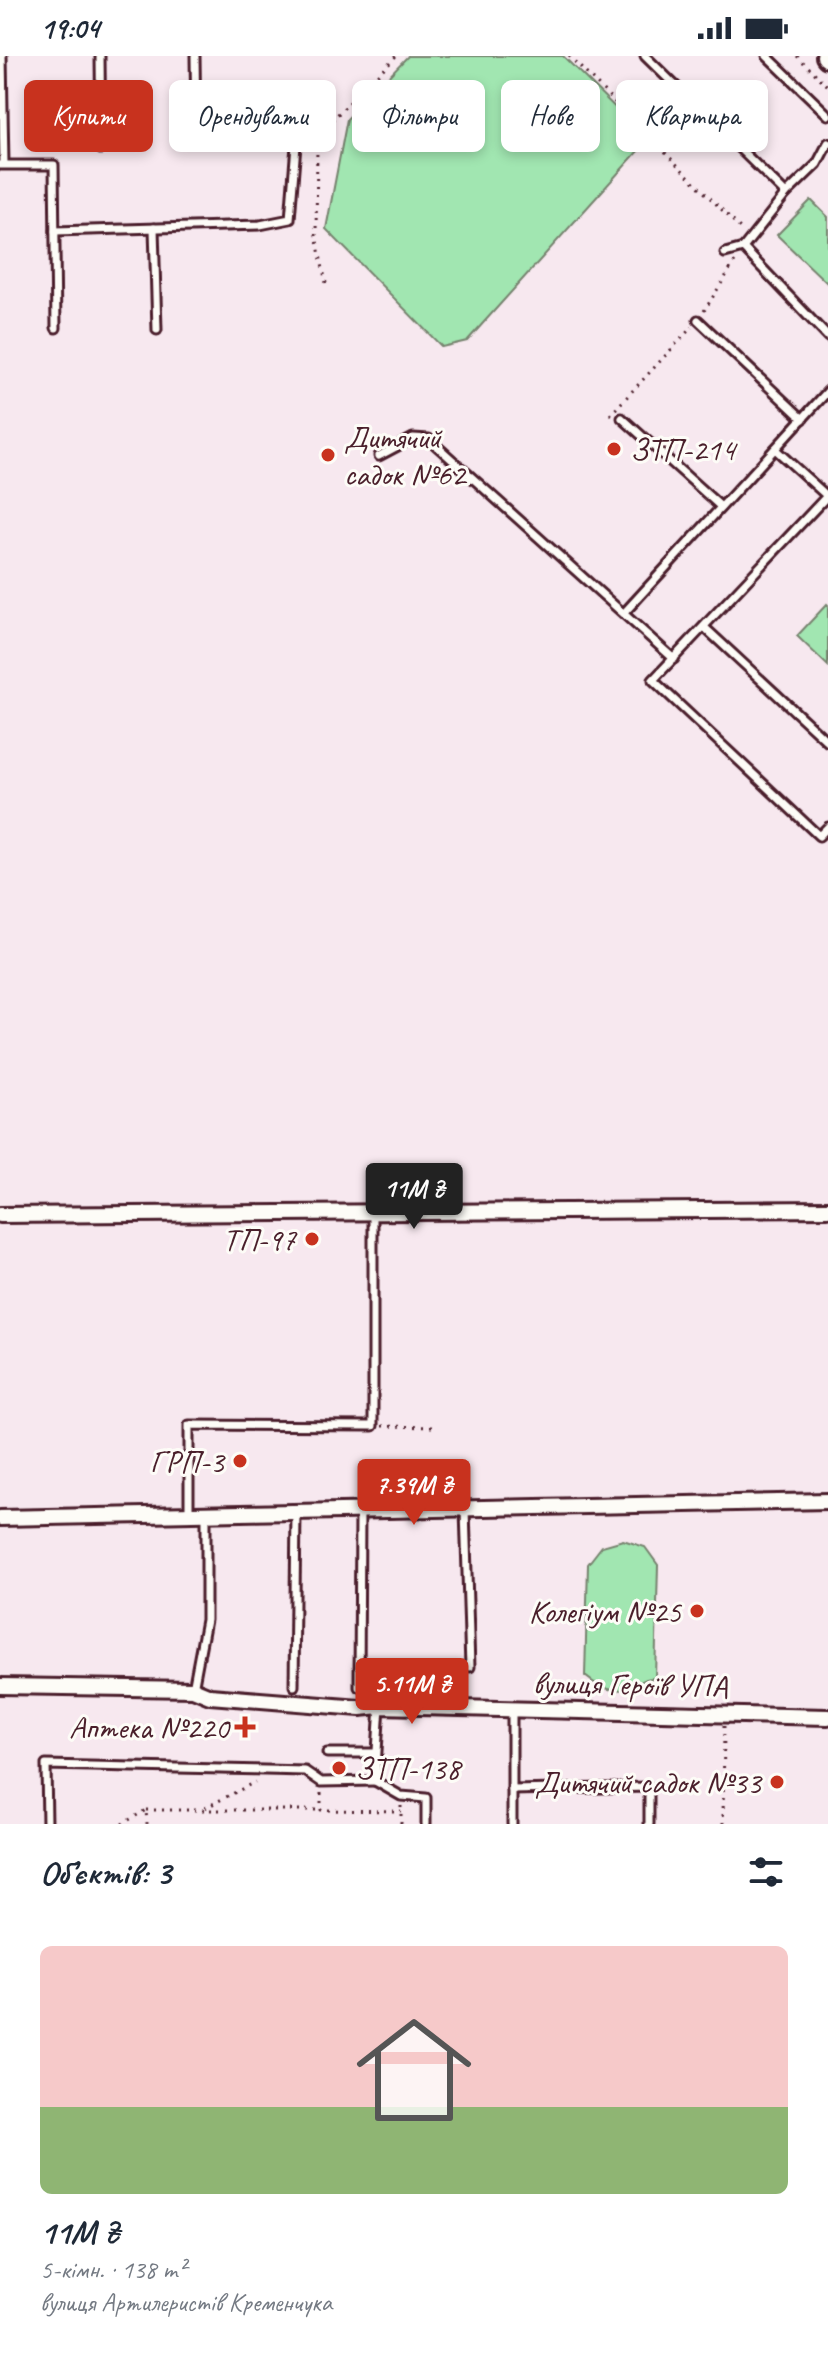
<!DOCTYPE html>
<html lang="uk">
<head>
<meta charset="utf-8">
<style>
	:root { --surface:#fff; --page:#f6f6f7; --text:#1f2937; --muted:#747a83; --line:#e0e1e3; --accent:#c8321e }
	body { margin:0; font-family:Caveat,sans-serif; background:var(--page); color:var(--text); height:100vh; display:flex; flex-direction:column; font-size:30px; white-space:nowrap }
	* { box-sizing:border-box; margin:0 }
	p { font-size:26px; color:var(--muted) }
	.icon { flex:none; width:44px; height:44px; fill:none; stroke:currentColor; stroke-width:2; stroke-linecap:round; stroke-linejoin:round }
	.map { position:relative; height:1768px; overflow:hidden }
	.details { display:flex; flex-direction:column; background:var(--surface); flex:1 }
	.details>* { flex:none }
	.banner { position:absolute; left:24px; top:24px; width:780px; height:72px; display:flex; gap:16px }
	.price { position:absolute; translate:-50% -68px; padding:0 18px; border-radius:8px; background:var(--accent); color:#fff; font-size:26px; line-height:52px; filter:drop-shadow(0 2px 4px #0008) }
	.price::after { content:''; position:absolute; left:50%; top:48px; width:24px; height:18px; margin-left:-12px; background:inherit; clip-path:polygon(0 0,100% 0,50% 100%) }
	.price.on { background:#222; color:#fff }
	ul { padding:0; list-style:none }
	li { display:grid; align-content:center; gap:16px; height:424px; padding:0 40px }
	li+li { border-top:2px solid var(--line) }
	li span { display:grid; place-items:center; height:248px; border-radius:12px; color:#555 }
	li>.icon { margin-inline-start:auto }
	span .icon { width:144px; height:144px; fill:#fffc; stroke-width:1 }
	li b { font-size:34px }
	h2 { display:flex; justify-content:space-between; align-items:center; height:96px; padding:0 40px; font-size:34px }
	.tag { padding:0 28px; border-radius:12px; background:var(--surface); box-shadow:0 4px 12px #0003; font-size:28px; line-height:72px }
	.tag.on { background:var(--accent); color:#fff }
	.status { display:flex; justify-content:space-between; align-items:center; height:56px; padding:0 40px; background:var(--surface); direction:ltr }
	.status svg { height:22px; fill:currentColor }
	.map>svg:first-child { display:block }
	.green { fill:#a1e6b1; stroke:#76826e; stroke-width:2 }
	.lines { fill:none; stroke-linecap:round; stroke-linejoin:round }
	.service-casing { stroke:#4a1f2b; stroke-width:13 }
	.minor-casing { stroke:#4a1f2b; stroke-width:20 }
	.secondary-casing { stroke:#4a1f2b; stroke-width:26 }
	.path { stroke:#4a1f2b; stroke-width:3; stroke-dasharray:2 6; stroke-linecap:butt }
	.service { stroke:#fdfcf7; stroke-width:7 }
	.minor { stroke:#fdfcf7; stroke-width:14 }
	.secondary { stroke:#fdfcf7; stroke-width:20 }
	.poi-dot { fill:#c8321e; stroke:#fdfcf7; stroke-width:3 }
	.labels { text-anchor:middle; stroke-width:6; stroke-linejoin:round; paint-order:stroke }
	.poi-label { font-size:32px; fill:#4a1f2b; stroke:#fdfcf7; text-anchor:end }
	.street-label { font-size:32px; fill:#4a1f2b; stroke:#fdfcf7 }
</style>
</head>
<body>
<div class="status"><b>19:04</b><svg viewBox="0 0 49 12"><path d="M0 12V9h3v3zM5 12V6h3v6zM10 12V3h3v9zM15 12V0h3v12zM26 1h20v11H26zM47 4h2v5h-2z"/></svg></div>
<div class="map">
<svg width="828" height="1768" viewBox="0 0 828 1768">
	<rect width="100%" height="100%" fill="#f7e8ef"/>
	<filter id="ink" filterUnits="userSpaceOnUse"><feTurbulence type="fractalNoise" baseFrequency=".0125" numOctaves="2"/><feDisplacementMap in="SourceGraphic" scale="16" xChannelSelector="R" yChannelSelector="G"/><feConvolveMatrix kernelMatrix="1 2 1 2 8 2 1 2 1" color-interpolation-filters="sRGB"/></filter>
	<g filter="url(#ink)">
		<g class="green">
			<polygon points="408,0 563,0 648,84 467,285 442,291 326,173 347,63"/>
			<polygon points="811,144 828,161 828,228 777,179"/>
			<polygon points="827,548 828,549 828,610 797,580"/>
			<path d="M623 1484 645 1491 658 1509 655 1622C646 1622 644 1624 636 1628 618 1639 600 1633 585 1620L588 1508 602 1490Z"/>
		</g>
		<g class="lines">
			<defs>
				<g id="service">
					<polyline points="2,0 4,108"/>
					<polyline points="100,0 101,93"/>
					<polyline points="195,0 196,72"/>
					<polyline points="645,0 786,138 817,108 828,87"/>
					<polyline points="767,0 828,59"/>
					<polyline points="0,109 54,109 56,272"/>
					<polyline points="154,172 157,274"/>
					<polyline points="55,175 260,169 290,163 297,77 284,69"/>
					<polyline points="743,192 786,138"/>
					<polyline points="725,197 743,192 828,281"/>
					<polyline points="698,264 803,363"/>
					<polyline points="622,362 721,451"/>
					<polyline points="775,393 827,440 653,624 819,780 828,771"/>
					<polyline points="379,400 413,382 429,383 674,603"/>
					<polyline points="624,557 828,335"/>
					<polyline points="704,571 828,686"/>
					<polyline points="465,1454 470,1611"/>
					<polyline points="189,1458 189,1369 373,1370 373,1156"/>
					<polyline points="294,1630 296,1456"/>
					<polyline points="359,1631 360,1454"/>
					<polyline points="193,1633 206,1564 206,1457"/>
					<polyline points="380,1650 375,1725 401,1740 426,1742 426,1768"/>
					<polyline points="512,1653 512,1734 649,1731 649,1768"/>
					<polyline points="327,1697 376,1697"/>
					<polyline points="47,1768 46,1709 305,1715 321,1726 375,1725"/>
					<polyline points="512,1768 512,1734"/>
				</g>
				<g id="minor">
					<polyline points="0,1159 828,1153"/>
					<polyline points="0,1462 828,1445"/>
					<polyline points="0,1630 193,1633 210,1640 360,1652 380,1650 828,1661"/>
				</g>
				<polyline id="secondary" points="827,0 828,1"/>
			</defs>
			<use href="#service" class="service-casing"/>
			<use href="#minor" class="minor-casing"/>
			<use href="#secondary" class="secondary-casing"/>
			<g class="path">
				<polyline points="569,0 743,175"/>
				<polyline points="797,0 828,30"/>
				<polyline points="326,227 316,180 317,90 334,62 396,0"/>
				<polyline points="704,255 736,204"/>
				<polyline points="610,359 692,271"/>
				<polyline points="382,1370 435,1371"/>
				<polyline points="321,1737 321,1754 401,1755"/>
				<polyline points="205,1752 255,1726"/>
				<polyline points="146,1754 321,1754"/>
				<polyline points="122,1768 146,1754 147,1768"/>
				<polyline points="401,1768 401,1748"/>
				<polyline points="723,1768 724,1670"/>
			</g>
			<use href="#service" class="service"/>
			<use href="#minor" class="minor"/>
			<use href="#secondary" class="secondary"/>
		</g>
	</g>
	<g class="poi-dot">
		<circle cx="614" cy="393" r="8"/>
		<circle cx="328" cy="399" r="8"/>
		<circle cx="312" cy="1183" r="8"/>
		<circle cx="240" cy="1405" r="8"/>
		<circle cx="697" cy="1555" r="8"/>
		<path d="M241 1659h8v8h8v8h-8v8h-8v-8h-8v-8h8z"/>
		<circle cx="339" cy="1712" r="8"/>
		<circle cx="777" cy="1726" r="8"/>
	</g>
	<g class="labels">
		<g class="poi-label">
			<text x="344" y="392" text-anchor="start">Дитячий<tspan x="344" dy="37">садок №62</tspan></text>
			<text x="630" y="404" text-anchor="start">ЗТП-214</text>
			<text x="296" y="1194">ТП-97</text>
			<text x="224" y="1416">ГРП-3</text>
			<text x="681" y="1566">Колегіум №25</text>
			<text x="229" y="1682">Аптека №220</text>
			<text x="355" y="1723" text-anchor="start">ЗТП-138</text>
			<text x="761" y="1737">Дитячий садок №33</text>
		</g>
		<g class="street-label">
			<text transform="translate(630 1628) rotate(1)" y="11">вулиця Героїв УПА</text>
		</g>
	</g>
</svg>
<b class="price on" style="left:414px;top:1175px">11M ₴</b>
<b class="price" style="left:414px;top:1471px">7.39M ₴</b>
<b class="price" style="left:412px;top:1670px">5.11M ₴</b>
<div class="banner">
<a class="tag on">Купити</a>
<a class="tag">Орендувати</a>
<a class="tag">Фільтри</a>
<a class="tag">Нове</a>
<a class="tag">Квартира</a>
</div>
</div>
<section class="details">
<h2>Об’єктів: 3<svg class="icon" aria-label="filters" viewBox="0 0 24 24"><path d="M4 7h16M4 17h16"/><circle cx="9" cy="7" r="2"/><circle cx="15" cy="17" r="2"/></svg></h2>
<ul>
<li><span style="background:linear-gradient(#f6c9c9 65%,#8fb573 0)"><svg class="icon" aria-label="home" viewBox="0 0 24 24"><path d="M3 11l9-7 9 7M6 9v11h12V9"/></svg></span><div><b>11M ₴</b><p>5-кімн. · 138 m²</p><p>вулиця Артилеристів Кременчука</p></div></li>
</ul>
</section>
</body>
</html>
